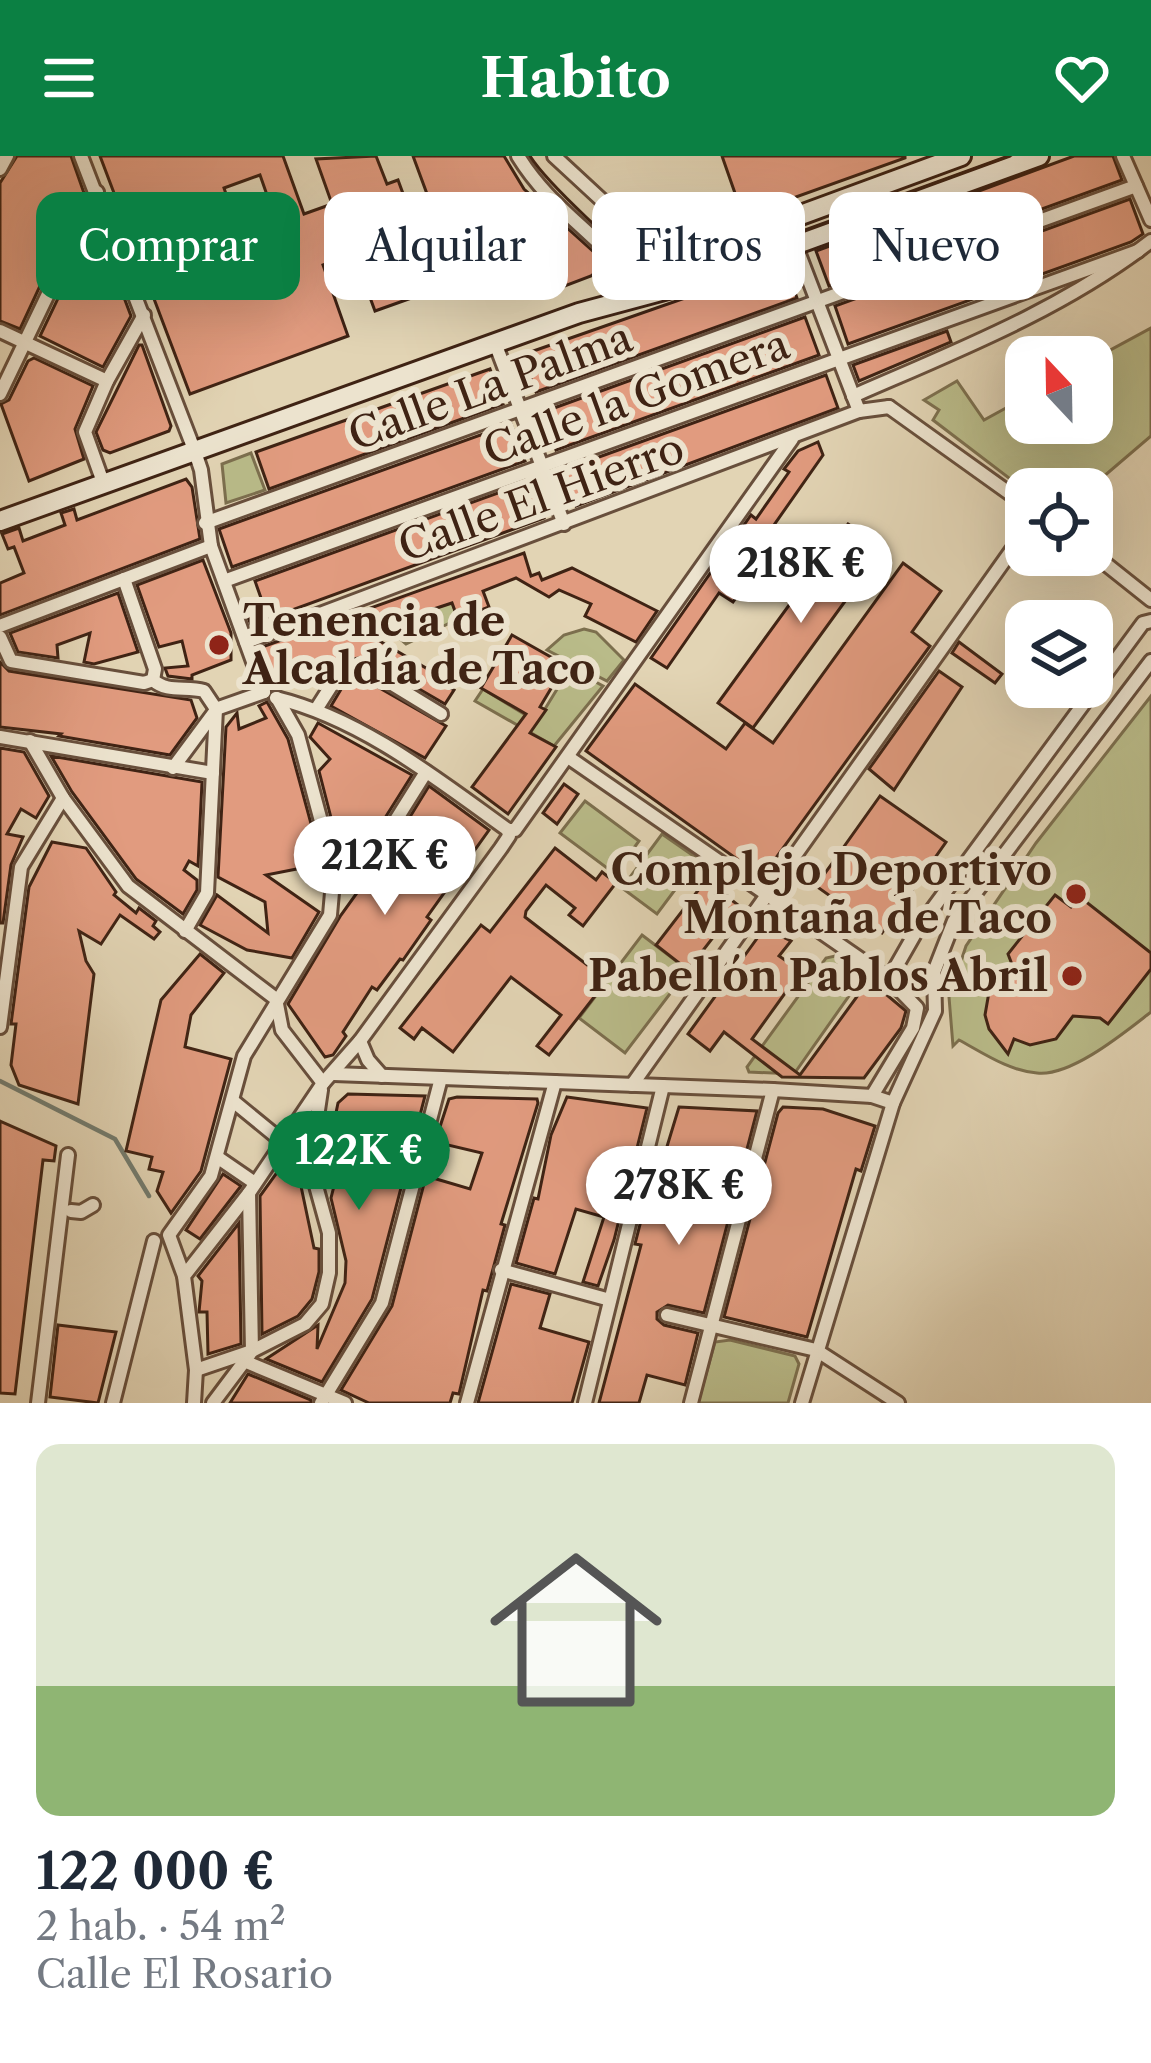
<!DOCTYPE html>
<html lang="es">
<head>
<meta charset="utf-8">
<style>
	:root { --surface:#fff; --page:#f6f6f7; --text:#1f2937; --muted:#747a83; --line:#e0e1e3; --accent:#0b8043 }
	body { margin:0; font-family:"Libre Caslon Text",serif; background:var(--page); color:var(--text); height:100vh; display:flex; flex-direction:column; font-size:45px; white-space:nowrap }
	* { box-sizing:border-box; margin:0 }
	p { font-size:39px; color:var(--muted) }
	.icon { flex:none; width:66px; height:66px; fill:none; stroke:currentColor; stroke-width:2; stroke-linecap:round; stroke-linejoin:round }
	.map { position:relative; height:1247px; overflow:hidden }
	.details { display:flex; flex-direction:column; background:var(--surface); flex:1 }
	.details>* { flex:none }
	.banner { position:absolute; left:36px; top:36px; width:1080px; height:108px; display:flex; gap:24px }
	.needle { width:78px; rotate:338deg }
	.fabs { position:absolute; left:1005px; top:180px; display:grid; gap:24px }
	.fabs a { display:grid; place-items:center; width:108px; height:108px; border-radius:24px; background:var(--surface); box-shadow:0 12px 48px #0002; font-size:60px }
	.price { position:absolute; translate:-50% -102px; padding:0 27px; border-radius:42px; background:#fff; color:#222; font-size:39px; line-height:78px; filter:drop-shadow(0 3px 6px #0008) }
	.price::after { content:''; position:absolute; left:50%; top:72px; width:36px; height:27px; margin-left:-18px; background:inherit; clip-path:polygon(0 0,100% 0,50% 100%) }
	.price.selected { background:var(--accent); color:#fff }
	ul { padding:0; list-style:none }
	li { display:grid; align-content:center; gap:24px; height:636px; padding:0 36px }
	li+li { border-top:3px solid var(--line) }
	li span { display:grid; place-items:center; height:372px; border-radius:24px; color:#555 }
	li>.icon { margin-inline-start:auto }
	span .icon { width:216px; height:216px; fill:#fffc; stroke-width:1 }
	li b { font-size:51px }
	.pill { padding:0 42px; border-radius:24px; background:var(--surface); box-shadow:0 12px 48px #0002; font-size:42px; line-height:108px }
	.pill.selected { background:var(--accent); color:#fff }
	header { display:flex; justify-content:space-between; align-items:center; height:156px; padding:0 36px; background:var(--accent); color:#fff; font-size:54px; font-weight:700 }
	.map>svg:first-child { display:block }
	.green { fill:#b9bb89; stroke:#7c6f4e; stroke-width:3 }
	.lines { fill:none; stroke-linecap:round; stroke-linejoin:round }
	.stream { stroke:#737c6f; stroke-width:4.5 }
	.building { fill:#e19b7f; stroke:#3f2314; stroke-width:3; fill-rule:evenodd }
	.street-casing { stroke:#684f3c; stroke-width:18 }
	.secondary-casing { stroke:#3f2314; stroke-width:24 }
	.street { stroke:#ece3ce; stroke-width:12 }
	.secondary { stroke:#ece3ce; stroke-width:18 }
	.tram { stroke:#3f2314; stroke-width:3 }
	.poi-dot { fill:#8f2418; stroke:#ece3ce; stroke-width:4.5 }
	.labels { text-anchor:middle; stroke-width:12; stroke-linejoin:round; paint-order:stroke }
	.street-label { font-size:42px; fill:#3f2314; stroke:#ece3ce }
	.poi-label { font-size:42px; font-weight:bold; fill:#3f2314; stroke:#ece3ce; text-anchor:end }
</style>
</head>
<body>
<header><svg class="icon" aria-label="menu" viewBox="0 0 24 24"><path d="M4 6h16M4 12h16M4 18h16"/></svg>Habito<svg class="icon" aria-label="heart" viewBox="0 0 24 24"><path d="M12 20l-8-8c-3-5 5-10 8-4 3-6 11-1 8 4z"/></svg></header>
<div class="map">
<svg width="1151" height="1247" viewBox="0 0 1151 1247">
	<rect width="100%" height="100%" fill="#e2d4b4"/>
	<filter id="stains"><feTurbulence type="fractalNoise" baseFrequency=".00167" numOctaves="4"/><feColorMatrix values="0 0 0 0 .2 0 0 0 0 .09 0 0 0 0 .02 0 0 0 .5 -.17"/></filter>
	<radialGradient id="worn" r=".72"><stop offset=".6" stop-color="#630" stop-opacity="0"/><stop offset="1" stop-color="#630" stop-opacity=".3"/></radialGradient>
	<g class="green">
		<polygon points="1151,172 1151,280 1089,333 1026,335 933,264 939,254 924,244 957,225 984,264 1026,241 1026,267 1092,267 1092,204"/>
		<polygon points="251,297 265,334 226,347 222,308"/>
		<polygon points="452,446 458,463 406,488 385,470"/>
		<polygon points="584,473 596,476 624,504 607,525 547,494 564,479"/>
		<polygon points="570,512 603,530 554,590 475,545 483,533 537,566"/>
		<path d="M1151 540V856C1125 876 1071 921 1037 917 1009 915 983 897 959 884L953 890 949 841 966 790 1036 687Z"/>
		<polygon points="585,645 639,685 615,718 560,677"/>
		<polygon points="662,678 698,703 657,758 622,732"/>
		<polygon points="642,779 688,814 625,897 579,862"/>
		<polygon points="835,800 863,820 794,918 749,916 747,911 826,802"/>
		<polygon points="730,1184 795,1200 799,1208 788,1247 698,1247 715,1186"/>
	</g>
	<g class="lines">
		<polyline class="stream" points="0,925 115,983 149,1040"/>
	</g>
	<g class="building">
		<polygon points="17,0 71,0 84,37 49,100 53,102 20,173 0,165 0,27"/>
		<path d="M100 0H283L304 58 332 48 316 3 376 0 387 28 398 24 416 73 437 65 413 0H504L524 33 596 98 601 111 591 120 536 141 532 99 375 155 354 98 323 109 348 180 190 238ZM260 19 273 56 204 81 194 54 227 41 224 32Z"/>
		<polygon points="722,0 905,0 905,2 743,60"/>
		<polygon points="1074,0 1113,0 1122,24 829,130 816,95"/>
		<polygon points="1130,43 1143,78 1131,86 848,188 835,150"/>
		<polygon points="95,65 131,160 103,211 40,180"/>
		<polygon points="785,107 797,142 536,236 522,199"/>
		<polygon points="805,161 819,199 556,294 543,256"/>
		<polygon points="947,175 951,186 859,225 853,209"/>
		<polygon points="139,189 142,189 171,270 169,275 110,297 103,294 96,276"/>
		<polygon points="34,202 93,230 75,273 84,303 29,325 1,248 9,244 28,205"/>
		<polygon points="490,213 503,248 269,333 256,296"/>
		<polygon points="826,219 838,252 576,350 563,314"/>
		<polygon points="511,268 525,305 232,411 219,373"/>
		<polygon points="818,286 823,299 753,399 762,406 733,446 719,437 667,512 651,502 751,359 756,363 789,316 784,313 798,295"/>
		<polygon points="186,323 192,331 200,383 0,459 0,427 24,417 14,391 8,393 2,378 19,372 23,385 65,369 61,357 74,353 77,364"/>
		<polygon points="531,325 544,362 251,469 245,454 261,442 255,425"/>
		<polygon points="848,368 883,393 753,572 718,547"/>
		<polygon points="524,397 531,420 539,417 542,424 572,412 657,455 636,486 585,460 591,448 559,434 549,441 516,422 483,435 489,451 458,463 452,447 364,476 443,522 441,527 454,534 445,548 364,501 337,506 330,513 277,532 262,491"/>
		<polygon points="203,404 231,477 231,504 192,519 192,523 168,520 165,512 188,510 182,485 159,491 137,429"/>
		<polygon points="903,407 941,435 912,476 930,490 762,721 586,595 635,528 726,593 745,567 773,587"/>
		<polygon points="118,437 138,496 94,508 84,506 90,477 57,489 58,502 18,496 10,477"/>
		<polygon points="512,479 565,509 540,551 546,554 530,577 556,591 508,658 472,631 526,558 481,532"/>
		<polygon points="959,486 1002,518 995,527 952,497"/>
		<polygon points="0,506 9,515 191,544 197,562 170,599 59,580 61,578 0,571"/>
		<polygon points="939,515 962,531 894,634 869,613"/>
		<polygon points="362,522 446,570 425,602 331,550 346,525"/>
		<polygon points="267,546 288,583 322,708 266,719 319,756 292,802 247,794 200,769 217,739 268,777 265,746 218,721 226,571 237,557 239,573 266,562 259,550"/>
		<polygon points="318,567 412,619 361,700 337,685 319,615 330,603 310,581"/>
		<polygon points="0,592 24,596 49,640 36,662 21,653 7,678 23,681 11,709 3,767 0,767"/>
		<polygon points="51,600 202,626 198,710 189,705 184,714 197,724 197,734 183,758 136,723 72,636"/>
		<polygon points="564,628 578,638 557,668 543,657"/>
		<polygon points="429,630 489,674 427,761 431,764 403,804 400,803 377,834 372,831 343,876 346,880 333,899 325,901 288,848 341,759 359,734 368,729"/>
		<polygon points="880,640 946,686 882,777 816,730"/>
		<polygon points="52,686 86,692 116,736 114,739 136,757 139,752 156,765 153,770 160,776 154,783 120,759 101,788 79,775 86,805 94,818 78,948 19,929 11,909 16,868 11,868 29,731"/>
		<polygon points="555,692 596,724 602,716 616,727 583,770 569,759 575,752 546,729 526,755 525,761 595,815 600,809 612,818 549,899 537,890 561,859 511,821 453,896 422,872 414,883 400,872 481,769 490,776"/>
		<polygon points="706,724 738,749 688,814 656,789"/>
		<polygon points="1055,739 1071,751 1080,741 1151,797 1151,813 1108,868 1100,862 1073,860 1056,883 1030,889 1014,883 1008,898 989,873 985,859 989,836 996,824 1013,811 1008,798"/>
		<polygon points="771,763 785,772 781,780 791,785 779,800 801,815 752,883 800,919 869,824 906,855 901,872 864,922 782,921 724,876 710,895 688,878"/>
		<polygon points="200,798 224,817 191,859 185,891 231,903 201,1015 171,1057 157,1035 163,1016 149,1013 152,1001 126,995 161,844"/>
		<polygon points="348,938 425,940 372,1143 322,1226 266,1203 318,1169 317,1193 345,1127 346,1105 331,1042 335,1026 329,1025 330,986 338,947"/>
		<polygon points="457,941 537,943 538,947 501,1068 505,1069 487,1135 483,1134 459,1238 453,1237 450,1247 369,1247 341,1234 392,1150 426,1020 470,1033 482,997 435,986 449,943"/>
		<polygon points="567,941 647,952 614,1084 598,1130 583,1126 604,1061 576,1053 555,1118 516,1107 534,1042 538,1043 551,979"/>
		<polygon points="679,951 757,955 704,1157 668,1149 657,1156 657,1163 664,1169 698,1177 685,1229 647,1219 639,1247 599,1247 641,1089 635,1088 644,1053 648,1053"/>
		<polygon points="783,951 823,953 875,970 861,1015 856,1013 807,1181 724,1161 778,957"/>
		<polygon points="0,965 56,990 54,1005 43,1004 15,1238 0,1237"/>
		<polygon points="286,1004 298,1016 314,1092 319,1093 319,1116 312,1143 298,1160 262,1178 260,1040"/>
		<polygon points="223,1018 241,1030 200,1083 186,1074"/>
		<polygon points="239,1067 241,1188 208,1198 207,1156 199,1156 202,1125 198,1120"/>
		<polygon points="511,1128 550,1138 540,1172 589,1186 572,1247 478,1247"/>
		<polygon points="58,1169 116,1176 98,1247 50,1241"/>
		<polygon points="248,1218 311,1244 311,1247 230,1247"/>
	</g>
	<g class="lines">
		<defs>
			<g id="street">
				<polyline points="81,0 195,296 201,314 211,390 264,536"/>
				<path d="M518 0C542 39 571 60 603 91 621 109 625 125 650 136"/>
				<polyline points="554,0 647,86 664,98 689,100"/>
				<polyline points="1123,0 1151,64"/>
				<polyline points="0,13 7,0"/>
				<polyline points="793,61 792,80 859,255 889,251"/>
				<polyline points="0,175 107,225"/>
				<polyline points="495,187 564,368"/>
				<polyline points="0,238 97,36"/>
				<path d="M853 240C956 195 1062 154 1151 85"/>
				<polyline points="889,251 1026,349"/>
				<polyline points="104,329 85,276 107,225 144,159"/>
				<polyline points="205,367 1136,30"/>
				<polyline points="1092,397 1151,444"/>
				<polyline points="124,423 155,513 153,524"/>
				<polyline points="224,425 1138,95"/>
				<polyline points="0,470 211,390"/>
				<polyline points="0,481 11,505 144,527 153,524"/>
				<polyline points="246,486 859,255"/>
				<path d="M153 524C167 537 186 530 204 535L216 553"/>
				<path d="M276 542C362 563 437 623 508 674"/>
				<polyline points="317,552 340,516 364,511 441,558"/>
				<polyline points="216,553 264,536"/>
				<polyline points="0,581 213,617"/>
				<polyline points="30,585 63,642 128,730 276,843"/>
				<polyline points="568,601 889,823 917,852 913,872 872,940"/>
				<polyline points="173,612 216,554"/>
				<polyline points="334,714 345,723 359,723 426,616"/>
				<polyline points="185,775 207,737 216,553"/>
				<polyline points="889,823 917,774 1143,467 1151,465"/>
				<polyline points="276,843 282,874 323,927"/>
				<polyline points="0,871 21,711 63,642"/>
				<polyline points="360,885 368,904 382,920"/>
				<polyline points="334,918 773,934 872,940 893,947"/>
				<polyline points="632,929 1026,374"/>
				<polyline points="233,945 310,1008"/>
				<polyline points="217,1001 255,1027"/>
				<polyline points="71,1055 81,1056 93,1049"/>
				<polyline points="501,1114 610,1144"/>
				<polyline points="184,1120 169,1079 211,1020 244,900 330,759 334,714 298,579 277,542"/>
				<polyline points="667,1159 816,1194 898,1247"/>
				<polyline points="244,1205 345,1247"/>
				<polyline points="196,1214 252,1195 249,1037"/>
				<polyline points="38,1247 68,999"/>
				<polyline points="113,1247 154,1085"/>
				<polyline points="194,1247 196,1214 184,1120 249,1037 323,927 360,885 501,692 509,680 508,674 515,674 792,283"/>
				<polyline points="213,1247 252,1195 305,1168 322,1148 329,1117 329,1077 310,1008 321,934"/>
				<polyline points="321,1247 382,1147 441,922"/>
				<polyline points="467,1247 555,926"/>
				<polyline points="585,1247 663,930"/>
				<polyline points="691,1247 773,934"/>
				<polyline points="802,1247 893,947 935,855 934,816 954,765 1151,505"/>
			</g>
			<g id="secondary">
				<polyline points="689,100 961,0"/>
				<polyline points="0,365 579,157 687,128 1039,0"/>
			</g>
		</defs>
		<use href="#street" class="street-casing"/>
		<use href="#secondary" class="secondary-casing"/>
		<use href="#street" class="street"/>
		<use href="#secondary" class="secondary"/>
		<path class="tram" d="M530 0C545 24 625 102 650 112 666 119 681 118 698 114L1010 0"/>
	</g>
	<g class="poi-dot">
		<circle cx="219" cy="489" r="12"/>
		<circle cx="1076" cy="738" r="12"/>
		<circle cx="1072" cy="820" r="12"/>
	</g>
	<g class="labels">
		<g class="street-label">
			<text transform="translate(490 230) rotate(-20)" y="15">Calle La Palma</text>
			<text transform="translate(636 241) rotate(-20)" y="15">Calle la Gomera</text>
			<text transform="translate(541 341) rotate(-20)" y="15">Calle El Hierro</text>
		</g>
		<g class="poi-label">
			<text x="243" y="480" text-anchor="start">Tenencia de<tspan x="243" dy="48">Alcaldía de Taco</tspan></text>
			<text x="1052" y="729">Complejo Deportivo<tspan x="1052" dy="48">Montaña de Taco</tspan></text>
			<text x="1048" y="835">Pabellón Pablos Abril</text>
		</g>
	</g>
	<rect width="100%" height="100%" filter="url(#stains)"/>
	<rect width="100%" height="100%" fill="url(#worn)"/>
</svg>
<div class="fabs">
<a><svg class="needle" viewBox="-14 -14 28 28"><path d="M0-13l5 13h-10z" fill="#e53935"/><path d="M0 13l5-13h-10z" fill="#747a83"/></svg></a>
<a><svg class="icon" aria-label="locate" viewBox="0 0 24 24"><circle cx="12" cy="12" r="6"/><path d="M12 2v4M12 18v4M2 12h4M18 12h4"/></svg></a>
<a><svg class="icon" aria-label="layers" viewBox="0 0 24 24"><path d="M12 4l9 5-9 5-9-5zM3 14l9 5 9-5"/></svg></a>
</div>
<b class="price" style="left:801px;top:470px">218K €</b>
<b class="price" style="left:385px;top:762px">212K €</b>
<b class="price selected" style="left:359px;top:1057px">122K €</b>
<b class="price" style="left:679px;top:1092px">278K €</b>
<div class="banner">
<a class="pill selected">Comprar</a>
<a class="pill">Alquilar</a>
<a class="pill">Filtros</a>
<a class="pill">Nuevo</a>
</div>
</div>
<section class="details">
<ul>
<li><span style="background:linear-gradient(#dfe7d0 65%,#8fb573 0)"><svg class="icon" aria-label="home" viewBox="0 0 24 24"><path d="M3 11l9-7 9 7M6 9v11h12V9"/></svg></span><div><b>122 000 €</b><p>2 hab. · 54 m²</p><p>Calle El Rosario</p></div></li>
</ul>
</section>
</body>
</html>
